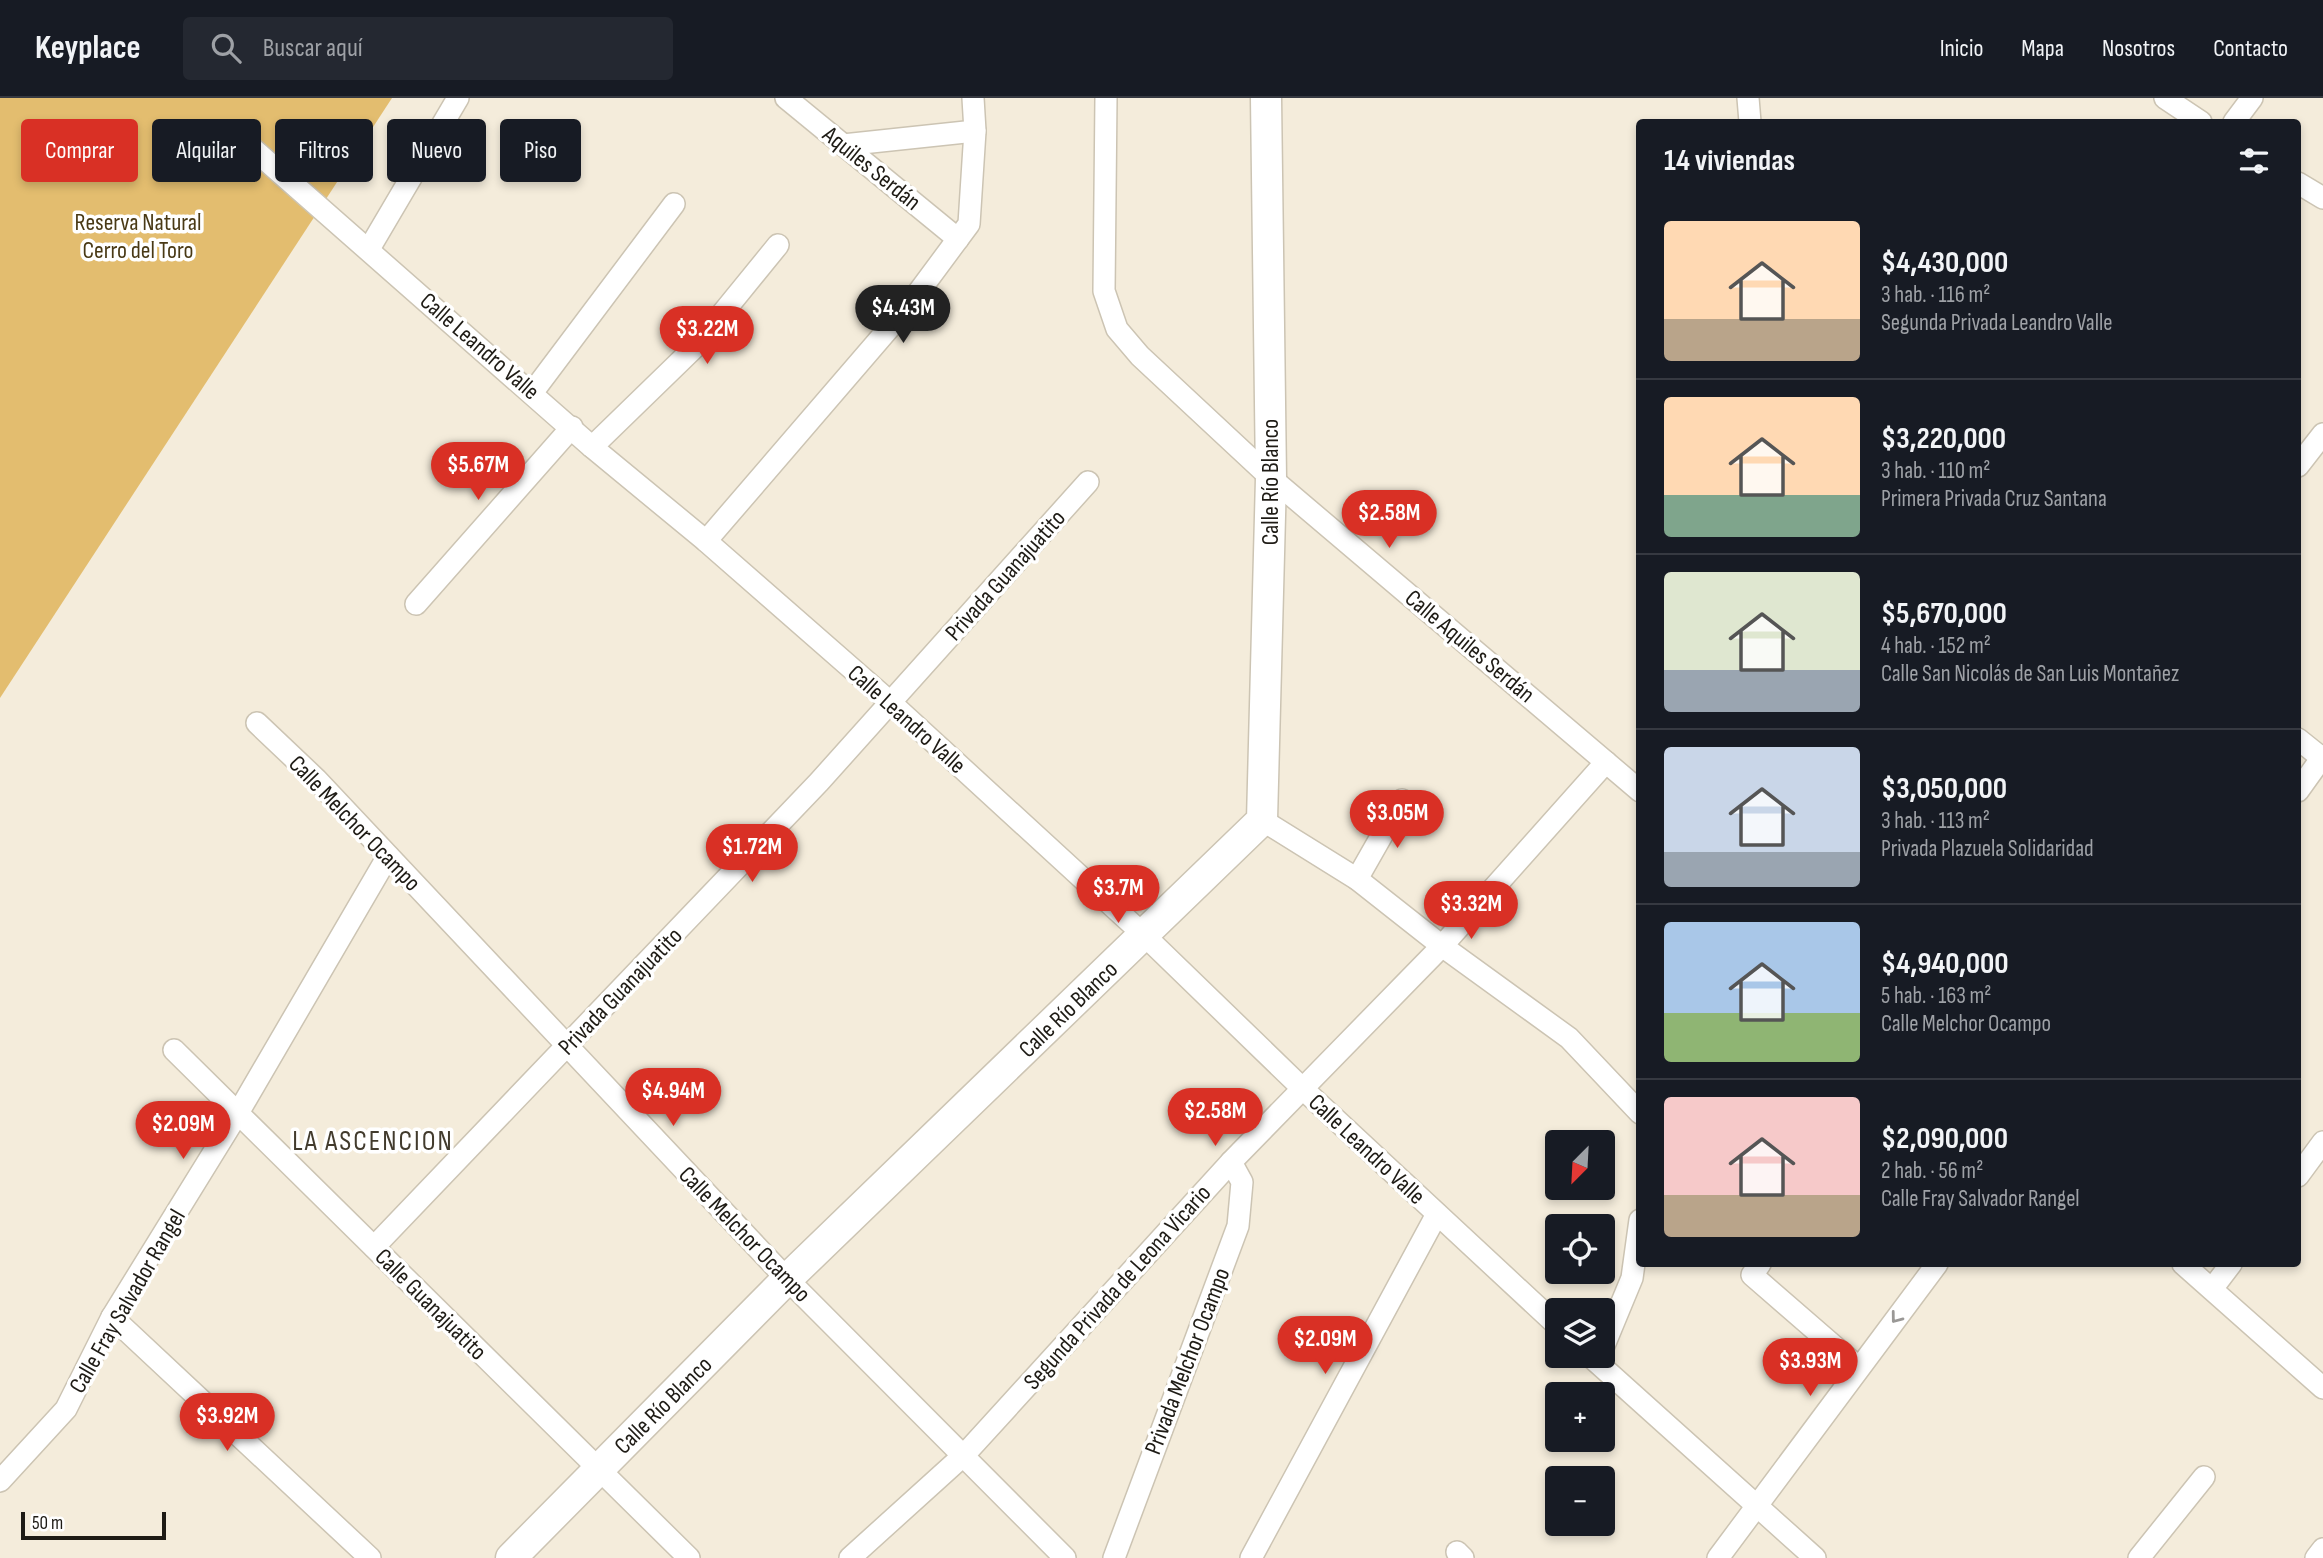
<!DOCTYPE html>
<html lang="es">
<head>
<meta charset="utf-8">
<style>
	:root { --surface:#171b24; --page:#242831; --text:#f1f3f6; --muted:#9ea1a6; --line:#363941; --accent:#d93025 }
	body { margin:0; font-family:"Sofia Sans Condensed",sans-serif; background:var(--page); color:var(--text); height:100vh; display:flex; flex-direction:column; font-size:26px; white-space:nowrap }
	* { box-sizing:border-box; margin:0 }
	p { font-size:23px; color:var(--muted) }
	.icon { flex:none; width:38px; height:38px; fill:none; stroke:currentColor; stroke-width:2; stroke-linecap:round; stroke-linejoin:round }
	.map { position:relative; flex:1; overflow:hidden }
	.panel { position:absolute; left:1636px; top:21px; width:665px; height:1148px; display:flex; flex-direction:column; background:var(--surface); border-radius:7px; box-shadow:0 4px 10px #0003 }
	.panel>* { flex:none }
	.guide { position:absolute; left:21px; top:21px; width:665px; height:63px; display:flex; gap:14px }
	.needle { width:46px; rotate:204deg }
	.tools { position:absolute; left:1545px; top:1032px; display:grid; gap:14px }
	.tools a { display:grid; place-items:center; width:70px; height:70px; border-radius:7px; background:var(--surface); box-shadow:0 4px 10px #0003; font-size:35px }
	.scale { position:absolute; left:21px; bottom:18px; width:145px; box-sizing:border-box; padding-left:7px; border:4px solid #1e1b15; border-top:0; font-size:19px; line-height:24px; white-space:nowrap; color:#1e1b15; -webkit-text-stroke:5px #fff; paint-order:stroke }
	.price { position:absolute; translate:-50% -60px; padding:0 16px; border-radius:24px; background:var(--accent); color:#fff; font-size:23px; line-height:46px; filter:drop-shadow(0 2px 4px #0008) }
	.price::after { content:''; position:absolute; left:50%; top:42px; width:21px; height:16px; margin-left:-10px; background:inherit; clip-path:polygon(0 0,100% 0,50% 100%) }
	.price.active { background:#222; color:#fff }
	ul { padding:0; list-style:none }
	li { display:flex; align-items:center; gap:21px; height:175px; padding:0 28px }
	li+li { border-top:2px solid var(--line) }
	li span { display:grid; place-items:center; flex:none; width:196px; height:140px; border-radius:7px; color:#555 }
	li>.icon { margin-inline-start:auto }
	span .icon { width:84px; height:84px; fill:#fffc; stroke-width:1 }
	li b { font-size:30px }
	h2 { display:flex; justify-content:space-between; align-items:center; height:84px; padding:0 28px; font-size:30px }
	.chip { padding:0 24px; border-radius:7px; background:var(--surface); box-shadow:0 4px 10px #0003; font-size:24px; line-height:63px }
	.chip.active { background:var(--accent); color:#fff }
	header { display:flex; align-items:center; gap:42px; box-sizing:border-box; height:98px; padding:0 35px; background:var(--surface); border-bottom:2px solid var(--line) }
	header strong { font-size:33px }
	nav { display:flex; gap:38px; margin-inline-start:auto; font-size:24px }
	.search { width:490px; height:63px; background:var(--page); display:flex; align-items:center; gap:18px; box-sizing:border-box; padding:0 24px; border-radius:7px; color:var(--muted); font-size:26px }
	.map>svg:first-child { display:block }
	.green { fill:#e3bd6f }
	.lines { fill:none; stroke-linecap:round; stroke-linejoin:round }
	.street-casing { stroke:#ccc4b3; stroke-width:24 }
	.secondary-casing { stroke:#ccc4b3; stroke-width:33 }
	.street { stroke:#fff; stroke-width:21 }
	.secondary { stroke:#fff; stroke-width:30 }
	.oneway { stroke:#9a9896 }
	.labels { text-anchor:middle; stroke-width:7; stroke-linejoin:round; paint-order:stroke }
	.street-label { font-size:24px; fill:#1e1b15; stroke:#fff }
	.park-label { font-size:24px; fill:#493915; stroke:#fff }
	.quarter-label { font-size:28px; letter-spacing:2px; fill:#423b2d; stroke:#fff }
</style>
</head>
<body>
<header>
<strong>Keyplace</strong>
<div class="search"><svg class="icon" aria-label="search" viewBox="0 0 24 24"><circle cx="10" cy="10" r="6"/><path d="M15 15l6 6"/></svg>Buscar aquí</div>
<nav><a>Inicio</a><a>Mapa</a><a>Nosotros</a><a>Contacto</a></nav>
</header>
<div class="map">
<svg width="2323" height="1460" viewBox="0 0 2323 1460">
	<rect width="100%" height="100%" fill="#f4ecdb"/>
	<polygon class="green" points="0,0 392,0 0,600"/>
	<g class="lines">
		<defs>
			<g id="street">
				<polyline points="786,0 958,141"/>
				<polyline points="1106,0 1104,193 1117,231 1140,258 1271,380 1640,693"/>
				<polyline points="1748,0 1750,24"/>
				<polyline points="2165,0 2201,24"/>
				<polyline points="2234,24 2252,0"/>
				<polyline points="236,36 592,349 706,443 890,604 1144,837 1303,991 1558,1228"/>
				<polyline points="843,47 975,33"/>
				<polyline points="2298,85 2323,100"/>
				<polyline points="369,151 458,0"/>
				<polyline points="532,295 674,106"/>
				<polyline points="592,349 695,249 778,147"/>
				<polyline points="2298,368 2323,336"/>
				<polyline points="706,443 909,207 969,126 975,33 973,0"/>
				<polyline points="416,506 572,329"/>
				<polyline points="257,625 316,681 787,1181 1065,1460"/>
				<polyline points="2298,641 2323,661"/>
				<polyline points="2298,693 2323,658"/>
				<polyline points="1262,722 1357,781 1442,848 1569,940 1640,1015"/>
				<polyline points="1357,781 1402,702"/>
				<polyline points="174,952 689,1460"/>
				<polyline points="2298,1078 2323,1044"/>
				<polyline points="374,1149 819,684 1088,384"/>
				<polyline points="1760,1166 1752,1177 1858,1269"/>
				<polyline points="2183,1166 2323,1290"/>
				<polyline points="2212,1191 2231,1166"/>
				<polyline points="112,1219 370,1460"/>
				<polyline points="1603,1250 1632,1180 1640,1122"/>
				<polyline points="1590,1258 1815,1460"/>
				<polyline points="0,1383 66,1311 112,1219 238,1015 388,758"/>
				<polyline points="1457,1454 1463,1460"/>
				<polyline points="850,1460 965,1356 1231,1064 1442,848 1606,664"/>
				<polyline points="1114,1460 1238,1128 1242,1084 1231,1064"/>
				<polyline points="1251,1460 1437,1116"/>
				<polyline points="1718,1460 1937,1166"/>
				<polyline points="2139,1460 2204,1379"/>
				<polyline points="2316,1460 2323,1451"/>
			</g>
			<polyline id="secondary" points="511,1460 787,1181 1262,722 1271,380 1266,0"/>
		</defs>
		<use href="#street" class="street-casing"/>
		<use href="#secondary" class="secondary-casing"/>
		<use href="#street" class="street"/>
		<use href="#secondary" class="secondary"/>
	</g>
	<defs><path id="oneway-chevron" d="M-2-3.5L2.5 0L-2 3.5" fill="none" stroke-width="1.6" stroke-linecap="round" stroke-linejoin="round" transform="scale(1.75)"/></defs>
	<use class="oneway" href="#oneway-chevron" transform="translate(1896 1220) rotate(127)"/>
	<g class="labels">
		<g class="street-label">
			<text transform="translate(872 70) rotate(39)" y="8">Aquiles Serdán</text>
			<text transform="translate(480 248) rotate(41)" y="8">Calle Leandro Valle</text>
			<text transform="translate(1270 384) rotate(-90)" y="8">Calle Río Blanco</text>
			<text transform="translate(1005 477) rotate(-48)" y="8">Privada Guanajuatito</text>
			<text transform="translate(1470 548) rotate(40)" y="8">Calle Aquiles Serdán</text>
			<text transform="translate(907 621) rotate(42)" y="8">Calle Leandro Valle</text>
			<text transform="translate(355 725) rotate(46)" y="8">Calle Melchor Ocampo</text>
			<text transform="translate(620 893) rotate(-46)" y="8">Privada Guanajuatito</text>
			<text transform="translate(1068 911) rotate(-44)" y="8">Calle Río Blanco</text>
			<text transform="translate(1367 1051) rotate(43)" y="8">Calle Leandro Valle</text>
			<text transform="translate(745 1136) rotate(46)" y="8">Calle Melchor Ocampo</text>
			<text transform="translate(1117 1189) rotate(-48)" y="8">Segunda Privada de Leona Vicario</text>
			<text transform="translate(127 1203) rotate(-60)" y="8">Calle Fray Salvador Rangel</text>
			<text transform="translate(431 1206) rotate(45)" y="8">Calle Guanajuatito</text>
			<text transform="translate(1187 1263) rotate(-69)" y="8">Privada Melchor Ocampo</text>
			<text transform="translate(663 1307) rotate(-45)" y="8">Calle Río Blanco</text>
		</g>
		<g class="park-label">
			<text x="138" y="132">Reserva Natural<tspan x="138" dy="28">Cerro del Toro</tspan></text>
		</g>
		<g class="quarter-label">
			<text x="373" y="1052">LA ASCENCION</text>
		</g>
	</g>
</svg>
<div class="tools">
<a><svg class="needle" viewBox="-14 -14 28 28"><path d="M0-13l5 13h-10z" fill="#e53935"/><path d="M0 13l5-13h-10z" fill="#9ea1a6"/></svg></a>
<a><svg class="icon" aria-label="locate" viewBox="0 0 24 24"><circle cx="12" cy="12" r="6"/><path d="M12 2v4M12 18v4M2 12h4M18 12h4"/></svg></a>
<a><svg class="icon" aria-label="layers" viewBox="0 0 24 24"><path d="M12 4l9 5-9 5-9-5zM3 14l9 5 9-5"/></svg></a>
<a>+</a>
<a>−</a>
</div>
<div class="scale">50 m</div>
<b class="price active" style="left:903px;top:247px">$4.43M</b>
<b class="price" style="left:707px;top:268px">$3.22M</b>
<b class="price" style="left:478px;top:404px">$5.67M</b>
<b class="price" style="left:1389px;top:452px">$2.58M</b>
<b class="price" style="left:1397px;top:752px">$3.05M</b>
<b class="price" style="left:752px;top:786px">$1.72M</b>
<b class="price" style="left:1118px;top:827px">$3.7M</b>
<b class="price" style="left:1471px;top:843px">$3.32M</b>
<b class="price" style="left:673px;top:1030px">$4.94M</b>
<b class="price" style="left:1215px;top:1050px">$2.58M</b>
<b class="price" style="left:183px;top:1063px">$2.09M</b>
<b class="price" style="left:1325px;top:1278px">$2.09M</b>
<b class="price" style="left:1810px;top:1300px">$3.93M</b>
<b class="price" style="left:227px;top:1355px">$3.92M</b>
<div class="guide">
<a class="chip active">Comprar</a>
<a class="chip">Alquilar</a>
<a class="chip">Filtros</a>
<a class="chip">Nuevo</a>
<a class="chip">Piso</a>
</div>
<section class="panel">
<h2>14 viviendas<svg class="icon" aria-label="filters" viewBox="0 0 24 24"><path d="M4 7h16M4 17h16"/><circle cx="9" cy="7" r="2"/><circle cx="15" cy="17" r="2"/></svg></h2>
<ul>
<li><span style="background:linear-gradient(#ffd9b3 70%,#b9a48a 0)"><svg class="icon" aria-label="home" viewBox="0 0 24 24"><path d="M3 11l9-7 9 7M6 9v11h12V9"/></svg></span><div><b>$4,430,000</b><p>3 hab. · 116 m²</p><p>Segunda Privada Leandro Valle</p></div></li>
<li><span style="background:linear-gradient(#ffd9b3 70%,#7fa58c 0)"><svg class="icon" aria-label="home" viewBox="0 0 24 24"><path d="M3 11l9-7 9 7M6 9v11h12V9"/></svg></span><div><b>$3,220,000</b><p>3 hab. · 110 m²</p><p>Primera Privada Cruz Santana</p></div></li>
<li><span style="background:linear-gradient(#dfe7d0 70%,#9aa5b1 0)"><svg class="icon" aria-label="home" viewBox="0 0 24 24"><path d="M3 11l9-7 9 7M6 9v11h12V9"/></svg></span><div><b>$5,670,000</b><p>4 hab. · 152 m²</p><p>Calle San Nicolás de San Luis Montañez</p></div></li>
<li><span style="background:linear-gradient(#c9d6e8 75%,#9aa5b1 0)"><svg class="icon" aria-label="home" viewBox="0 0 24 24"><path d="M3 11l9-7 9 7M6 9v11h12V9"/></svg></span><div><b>$3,050,000</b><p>3 hab. · 113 m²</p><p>Privada Plazuela Solidaridad</p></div></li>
<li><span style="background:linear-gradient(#a9c7e8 65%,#8fb573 0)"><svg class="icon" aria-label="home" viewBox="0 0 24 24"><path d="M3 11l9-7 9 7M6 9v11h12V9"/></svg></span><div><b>$4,940,000</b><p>5 hab. · 163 m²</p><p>Calle Melchor Ocampo</p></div></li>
<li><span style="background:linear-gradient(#f6c9c9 70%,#b9a48a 0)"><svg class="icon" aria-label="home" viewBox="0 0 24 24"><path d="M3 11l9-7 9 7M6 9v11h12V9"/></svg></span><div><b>$2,090,000</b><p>2 hab. · 56 m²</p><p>Calle Fray Salvador Rangel</p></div></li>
</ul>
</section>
</div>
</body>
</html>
